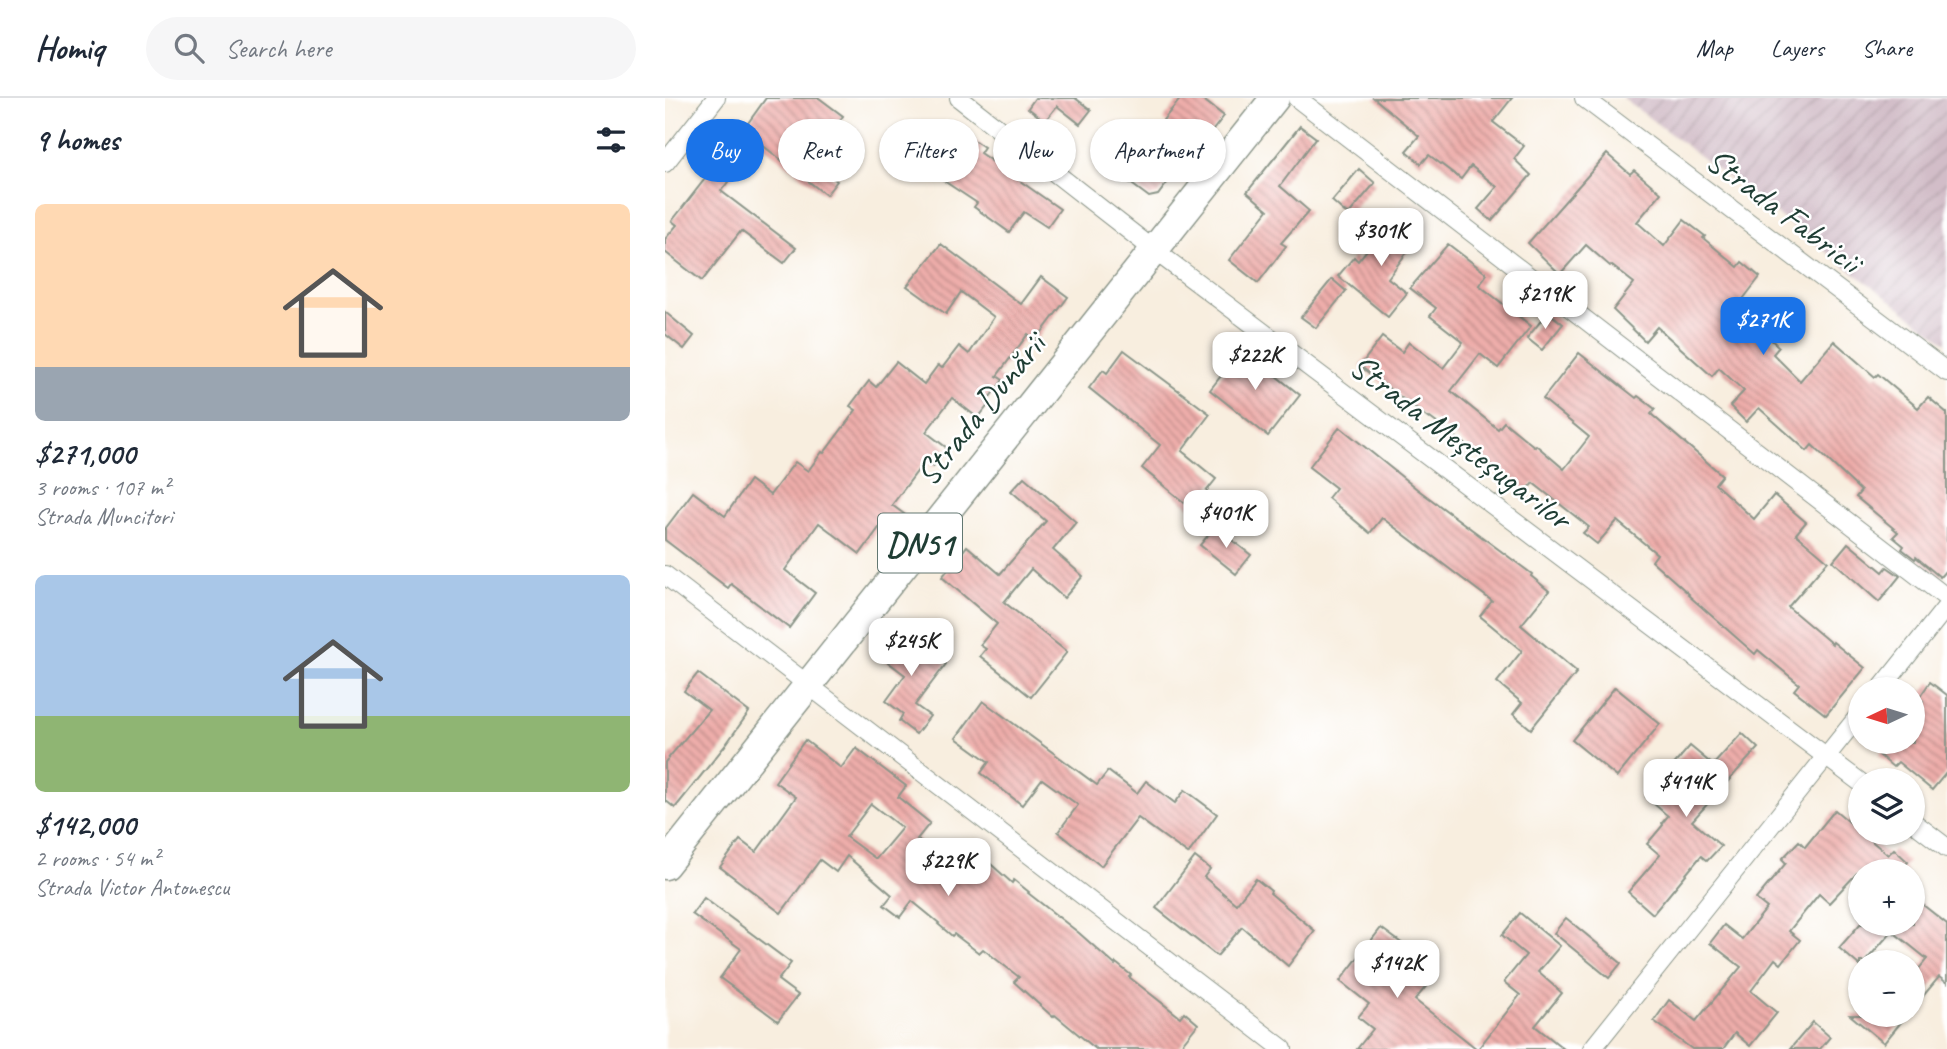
<!DOCTYPE html>
<html lang="en">
<head>
<meta charset="utf-8">
<style>
	:root { --surface:#fff; --page:#f6f6f7; --text:#1f2937; --muted:#747a83; --line:#e0e1e3; --accent:#1a73e8 }
	body { margin:0; font-family:Caveat,sans-serif; background:var(--page); color:var(--text); height:100vh; display:flex; flex-direction:column; font-size:26px; white-space:nowrap }
	* { box-sizing:border-box; margin:0 }
	p { font-size:23px; color:var(--muted) }
	.icon { flex:none; width:38px; height:38px; fill:none; stroke:currentColor; stroke-width:2; stroke-linecap:round; stroke-linejoin:round }
	.map { position:relative; flex:1; overflow:hidden }
	.side { display:flex; flex-direction:column; background:var(--surface); width:665px }
	.side>* { flex:none }
	.banner { position:absolute; left:21px; top:21px; width:665px; height:63px; display:flex; gap:14px }
	.needle { width:46px; rotate:266deg }
	.tools { position:absolute; left:1183px; top:579px; display:grid; gap:14px }
	.tools a { display:grid; place-items:center; width:77px; height:77px; border-radius:50%; background:var(--surface); box-shadow:0 2px 5px #0004; font-size:35px }
	.price { position:absolute; translate:-50% -60px; padding:0 16px; border-radius:14px; background:#fff; color:#222; font-size:23px; line-height:46px; filter:drop-shadow(0 2px 4px #0008) }
	.price::after { content:''; position:absolute; left:50%; top:42px; width:21px; height:16px; margin-left:-10px; background:inherit; clip-path:polygon(0 0,100% 0,50% 100%) }
	.price.on { background:var(--accent); color:#fff }
	ul { padding:0; list-style:none }
	li { display:grid; align-content:center; gap:14px; height:371px; padding:0 35px }
	li span { display:grid; place-items:center; height:217px; border-radius:10px; color:#555 }
	li>.icon { margin-inline-start:auto }
	span .icon { width:126px; height:126px; fill:#fffc; stroke-width:1 }
	li b { font-size:30px }
	h2 { display:flex; justify-content:space-between; align-items:center; height:84px; padding:0 35px; font-size:30px }
	.tag { padding:0 24px; border-radius:32px; background:var(--surface); box-shadow:0 2px 5px #0004; font-size:24px; line-height:63px }
	.tag.on { background:var(--accent); color:#fff }
	header { display:flex; align-items:center; gap:42px; box-sizing:border-box; height:98px; padding:0 35px; background:var(--surface); border-bottom:2px solid var(--line) }
	header strong { font-size:33px }
	nav { display:flex; gap:38px; margin-inline-start:auto; font-size:24px }
	.search { width:490px; height:63px; background:var(--page); display:flex; align-items:center; gap:18px; box-sizing:border-box; padding:0 24px; border-radius:38px; color:var(--muted); font-size:26px }
	main { display:flex; flex:1; min-height:0 }
	.map>svg:first-child { display:block }
	.industrial { fill:url(#industrial-furrows) }
	.building { fill:url(#building-back-hatch); fill-rule:evenodd }
	.lines { fill:none; stroke-linecap:round; stroke-linejoin:round }
	.street-casing { stroke:#8c968a; stroke-width:20 }
	.primary-casing { stroke:#8c968a; stroke-width:31 }
	.street { stroke:#fff; stroke-width:18 }
	.primary { stroke:#fff; stroke-width:28 }
	.labels { text-anchor:middle; stroke-width:5; stroke-linejoin:round; paint-order:stroke }
	.shield { fill:#fff; stroke:#627771; stroke-width:2 }
	.shield-label { font-size:33px; font-weight:bold; fill:#1f3d34 }
	.street-label { font-size:35px; fill:#1f3d34; stroke:#fff }
</style>
</head>
<body>
<header>
<strong>Homiq</strong>
<div class="search"><svg class="icon" aria-label="search" viewBox="0 0 24 24"><circle cx="10" cy="10" r="6"/><path d="M15 15l6 6"/></svg>Search here</div>
<nav><a>Map</a><a>Layers</a><a>Share</a></nav>
</header>
<main>
<section class="side">
<h2>9 homes<svg class="icon" aria-label="filters" viewBox="0 0 24 24"><path d="M4 7h16M4 17h16"/><circle cx="9" cy="7" r="2"/><circle cx="15" cy="17" r="2"/></svg></h2>
<ul>
<li><span style="background:linear-gradient(#ffd9b3 75%,#9aa5b1 0)"><svg class="icon" aria-label="home" viewBox="0 0 24 24"><path d="M3 11l9-7 9 7M6 9v11h12V9"/></svg></span><div><b>$271,000</b><p>3 rooms · 107 m²</p><p>Strada Muncitori</p></div></li>
<li><span style="background:linear-gradient(#a9c7e8 65%,#8fb573 0)"><svg class="icon" aria-label="home" viewBox="0 0 24 24"><path d="M3 11l9-7 9 7M6 9v11h12V9"/></svg></span><div><b>$142,000</b><p>2 rooms · 54 m²</p><p>Strada Victor Antonescu</p></div></li>
</ul>
</section>
<div class="map">
<svg width="1282" height="951" viewBox="0 0 1282 951">
	<defs>
		<pattern id="industrial-furrows" width="10" height="10" patternUnits="userSpaceOnUse" patternTransform="scale(1.75)"><rect width="10" height="10" fill="#d2bdc8"/><path d="M-1 1l2-2M0 10L10 0M9 11l2-2" fill="none" stroke="#b4a3ac"/></pattern>
		<pattern id="building-back-hatch" width="6" height="6" patternUnits="userSpaceOnUse" patternTransform="scale(1.75)"><rect width="6" height="6" fill="#eeadaa"/><path d="M-1 5l2 2M0 0l6 6M5-1l2 2" fill="none" stroke="#c08e8b"/></pattern>
	</defs>
	<rect width="100%" height="100%" fill="#fff"/>
	<filter id="ink" filterUnits="userSpaceOnUse"><feTurbulence type="fractalNoise" baseFrequency=".0143" numOctaves="2"/><feDisplacementMap in="SourceGraphic" scale="14" xChannelSelector="R" yChannelSelector="G"/><feConvolveMatrix kernelMatrix="1 2 1 2 8 2 1 2 1" color-interpolation-filters="sRGB"/></filter>
	<filter id="wash" filterUnits="userSpaceOnUse"><feTurbulence type="fractalNoise" baseFrequency=".00686" numOctaves="4" result="noise"/><feDisplacementMap in="SourceGraphic" scale="28" xChannelSelector="R" yChannelSelector="G"/><feGaussianBlur stdDeviation="1.57" result="paint"/><feColorMatrix in="noise" values="0 0 0 0 0 0 0 0 0 0 0 0 0 0 0 0 0 1.4 0 .05"/><feComposite in="paint" operator="in"/></filter>
	<g filter="url(#wash)">
		<rect width="100%" height="100%" fill="#f8eedf"/>
		<polygon class="industrial" points="958,0 1282,0 1282,245"/>
		<g id="blocks">
			<g class="building">
				<polygon points="101,0 154,0 178,18 145,63 172,83 161,97 78,32"/>
				<polygon points="370,0 410,0 426,12 415,26 392,8 380,23 363,10"/>
				<polygon points="516,0 536,0 559,18 533,51 530,48 493,97 484,99 440,66 453,49 484,73 513,34 498,22"/>
				<polygon points="709,0 847,0 828,24 859,48 849,61 866,77 827,123 813,111 832,89 806,68 796,81 764,57 756,66 741,53 754,38"/>
				<polygon points="635,28 651,40 615,88 644,113 616,145 621,148 593,185 564,162 603,112 582,94"/>
				<polygon points="301,37 319,49 315,55 395,111 382,129 359,114 344,134 309,109 312,105 273,79"/>
				<polygon points="942,56 965,76 969,72 996,95 972,124 999,148 1019,122 1040,138 1038,140 1073,169 1077,164 1095,179 1065,218 1092,241 1098,234 1114,249 1108,256 1135,283 1169,243 1210,279 1213,276 1253,310 1263,299 1282,315 1282,471 1275,479 1251,459 1250,461 1237,451 1239,448 1228,439 1233,434 1191,399 1196,393 1147,347 1142,353 1094,310 1081,324 1065,308 1079,293 1054,270 1047,278 992,229 980,243 948,212 969,185 946,167 945,168 921,147 895,176 863,145"/>
				<polygon points="54,63 70,75 56,93 131,150 119,165 76,133 37,183 0,154 0,141 12,127 7,123"/>
				<polygon points="694,71 710,85 683,117 667,103"/>
				<polygon points="729,119 753,139 723,180 742,195 723,219 673,178 689,159 693,163"/>
				<polygon points="276,146 356,206 376,179 403,199 371,242 363,236 332,278 338,282 321,304 324,306 313,320 287,300 261,334 282,350 268,369 260,363 227,407 239,416 229,430 219,423 195,456 154,425 120,472 150,495 124,530 66,486 63,490 0,442 0,431 28,394 60,418 85,382 105,397 130,364 143,373 157,354 159,355 191,312 185,308 204,283 211,289 231,264 259,286 273,267 277,270 294,248 304,256 329,219 296,194 281,216 242,188"/>
				<polygon points="783,146 822,176 814,187 866,228 833,270 815,256 786,293 833,331 839,324 870,349 871,347 899,371 924,339 878,301 914,255 971,300 973,298 990,311 986,316 1057,377 1050,386 1089,421 1109,397 1141,424 1131,436 1163,463 1123,509 1167,546 1168,544 1200,570 1161,617 1129,592 1134,586 1093,552 1090,556 1023,497 1024,496 987,463 992,456 952,423 932,446 918,435 924,429 868,385 860,395 800,346 765,320 764,321 695,268 717,239 737,254 744,244 778,270 798,244 765,218 771,210 745,190"/>
				<polygon points="667,181 681,193 651,230 636,219"/>
				<polygon points="0,214 29,238 19,251 0,236"/>
				<polygon points="883,214 898,226 877,252 862,240"/>
				<polygon points="577,251 635,297 603,338 545,292"/>
				<polygon points="459,252 545,316 517,353 551,381 527,411 477,370 495,347 424,290 438,272 442,275"/>
				<polygon points="675,329 752,391 867,476 866,478 884,493 856,527 912,574 866,631 848,616 857,605 832,584 857,553 815,518 827,503 717,420 705,435 663,400 671,390 644,369"/>
				<polygon points="359,379 411,424 388,452 418,478 399,500 366,471 339,504 402,554 366,599 315,558 321,551 315,547 332,526 277,479 302,448 335,476 381,423 346,393"/>
				<polygon points="550,429 586,457 571,476 535,447"/>
				<polygon points="1183,445 1218,474 1222,469 1235,478 1214,504 1168,463"/>
				<polygon points="235,532 281,566 250,607 265,618 251,636 234,623 238,616 221,603 240,577 215,558"/>
				<polygon points="33,575 84,614 59,649 10,710 0,702 0,664 44,612 19,593"/>
				<polygon points="1265,584 1282,597 1282,674 1267,692 1233,664 1228,669 1214,657 1224,644 1248,644 1248,616 1258,603 1254,600"/>
				<polygon points="950,589 995,626 952,679 907,642"/>
				<polygon points="318,603 432,687 443,673 472,695 481,683 510,705 520,692 552,716 523,756 473,720 436,768 393,734 413,707 377,681 357,707 316,675 324,664 291,640"/>
				<polygon points="1077,635 1093,650 1027,723 1056,748 1042,763 1036,758 988,816 963,794 995,757 982,746 998,727 997,725 1003,718 981,699 1025,648 1048,667"/>
				<path d="M140 642 176 670 191 650 241 688 233 699 265 725 252 741 282 765 300 743 347 785 349 782 364 794 363 795 414 835 450 867 451 865 466 877 464 879 515 919 519 914 533 926 513 951H431L390 917 388 919 349 884 354 879 318 851 314 855 289 836 287 838 273 826 274 825 247 803 235 819 219 807 227 797 182 758 171 774 155 762 116 815 55 769 75 742 91 754 131 699 110 684ZM206 706 237 730 211 761 181 739Z"/>
				<polygon points="1170,712 1223,757 1229,751 1243,764 1238,770 1242,774 1193,774 1164,805 1154,796 1124,833 1135,842 1116,866 1110,861 1086,893 1112,915 1085,948 1070,935 1058,951 1027,951 989,923 1004,902 1031,923 1076,869 1045,845 1059,827 1077,841 1102,810 1091,801 1121,765 1117,761 1134,743 1140,749"/>
				<polygon points="530,759 545,771 539,779 571,806 591,781 606,793 605,795 650,833 623,868 577,829 552,858 491,810"/>
				<polygon points="1248,799 1282,826 1282,885 1274,879 1248,910 1248,878 1262,861 1227,833 1200,864 1195,864 1195,868 1174,850 1195,826 1248,826"/>
				<polygon points="39,800 126,865 113,882 133,897 113,923 55,880 76,851 27,816"/>
				<polygon points="855,815 895,848 873,874 897,895 870,928 899,951 813,951 855,897 839,884 861,857 837,837"/>
				<polygon points="901,820 956,865 944,880 889,835"/>
				<polygon points="716,830 739,847 734,853 768,880 750,902 812,951 692,951 708,931 693,919 704,906 675,883"/>
				<polygon points="1185,917 1242,917 1219,945"/>
				<polygon points="1148,924 1165,939 1155,951 1125,951"/>
			</g>
		</g>
	</g>
	<g filter="url(#ink)">
		<use href="#blocks" fill-opacity="0" stroke="#8c968a" stroke-width="2"/>
		<g class="lines">
			<defs>
				<g id="street">
					<polyline points="294,0 489,152 1195,684"/>
					<polyline points="632,0 1282,500"/>
					<polyline points="919,0 1282,274"/>
					<polyline points="0,65 51,0"/>
					<polyline points="0,477 618,951"/>
					<polyline points="1215,592 1282,508"/>
					<polyline points="1248,724 1282,750"/>
					<polyline points="927,951 1195,616"/>
				</g>
				<polyline id="primary" points="0,767 610,0"/>
			</defs>
			<use href="#street" class="street-casing"/>
			<use href="#primary" class="primary-casing"/>
			<use href="#street" class="street"/>
			<use href="#primary" class="primary"/>
		</g>
	</g>
	<g class="labels">
		<rect class="shield" x="213" y="415.5" width="84" height="59" rx="5"/>
		<g class="shield-label">
			<text x="255" y="457">DN51</text>
		</g>
		<g class="street-label">
			<text transform="translate(1119 112) rotate(37)" y="12">Strada Fabricii</text>
			<text transform="translate(315 311) rotate(-51)" y="12">Strada Dunării</text>
			<text transform="translate(796 343) rotate(37)" y="12">Strada Meșteșugarilor</text>
		</g>
	</g>
</svg>
<div class="tools">
<a><svg class="needle" viewBox="-14 -14 28 28"><path d="M0-13l5 13h-10z" fill="#e53935"/><path d="M0 13l5-13h-10z" fill="#747a83"/></svg></a>
<a><svg class="icon" aria-label="layers" viewBox="0 0 24 24"><path d="M12 4l9 5-9 5-9-5zM3 14l9 5 9-5"/></svg></a>
<a>+</a>
<a>−</a>
</div>
<b class="price" style="left:716px;top:170px">$301K</b>
<b class="price" style="left:880px;top:233px">$219K</b>
<b class="price on" style="left:1098px;top:259px">$271K</b>
<b class="price" style="left:590px;top:294px">$222K</b>
<b class="price" style="left:561px;top:452px">$401K</b>
<b class="price" style="left:246px;top:580px">$245K</b>
<b class="price" style="left:1021px;top:721px">$414K</b>
<b class="price" style="left:283px;top:800px">$229K</b>
<b class="price" style="left:732px;top:902px">$142K</b>
<div class="banner">
<a class="tag on">Buy</a>
<a class="tag">Rent</a>
<a class="tag">Filters</a>
<a class="tag">New</a>
<a class="tag">Apartment</a>
</div>
</div>
</main>
</body>
</html>
